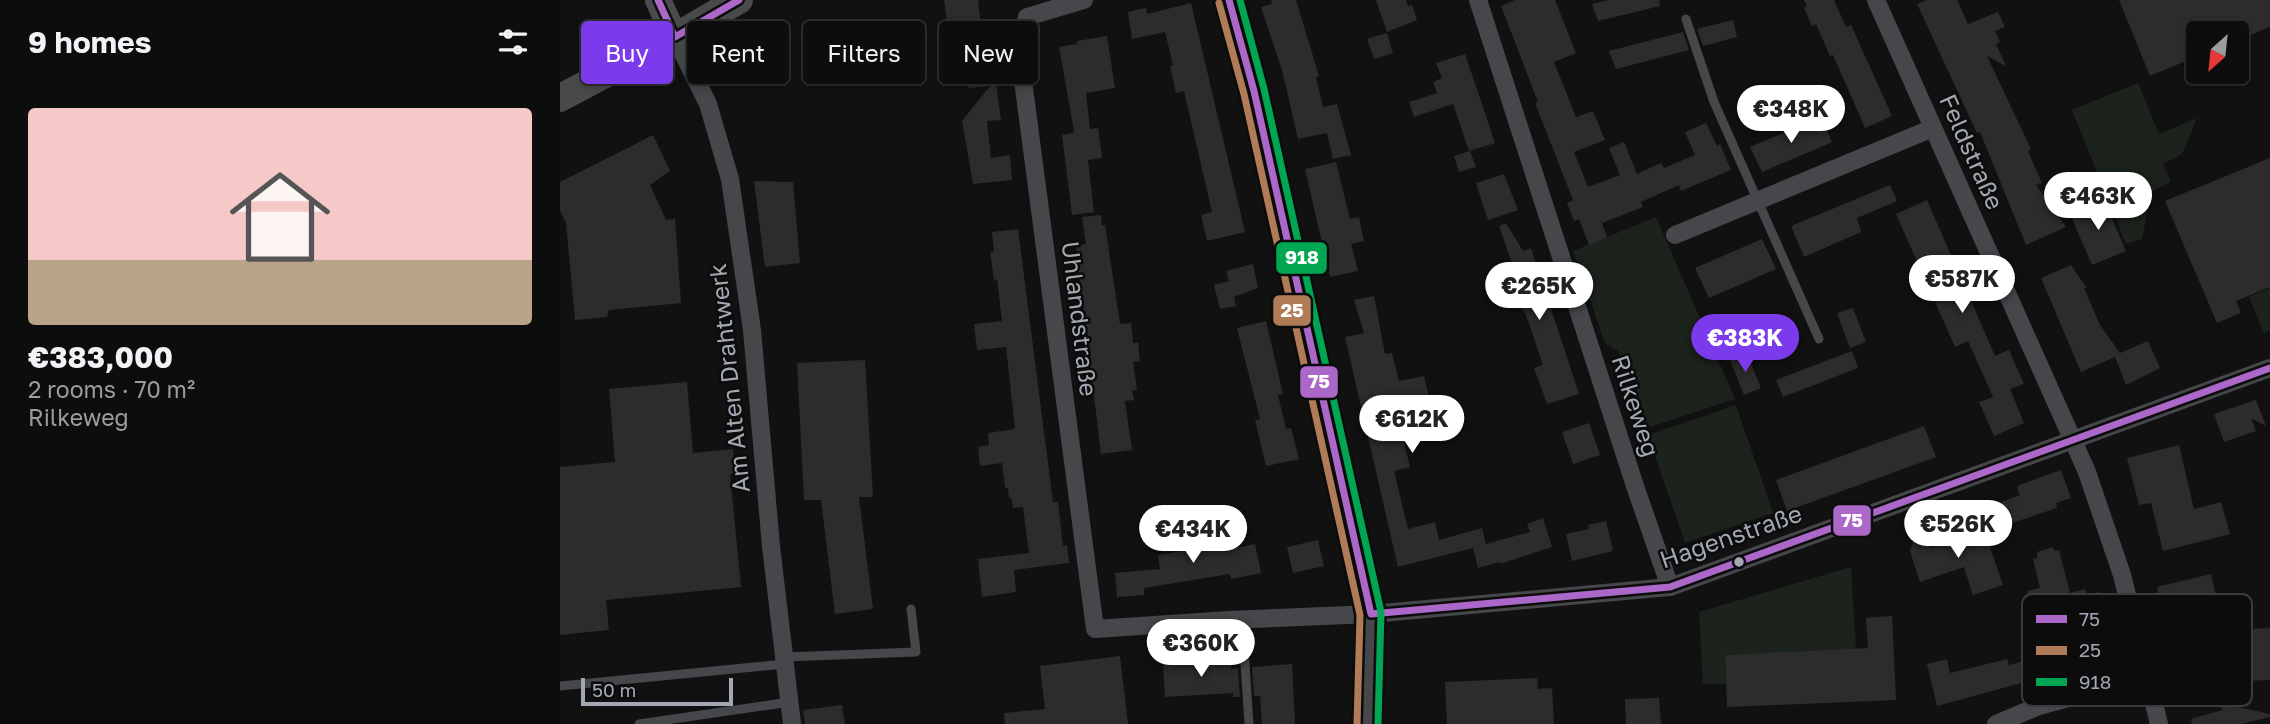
<!DOCTYPE html>
<html lang="en">
<head>
<meta charset="utf-8">
<style>
	:root { --surface:#0d0d0e; --page:#1b1b1c; --text:#f1f3f6; --muted:#9a9c9e; --line:#2d2d2e; --accent:#7c3aed }
	body { margin:0; font-family:"Golos Text",sans-serif; background:var(--page); color:var(--text); height:100vh; display:flex; flex-direction:column; font-size:26px; white-space:nowrap }
	* { box-sizing:border-box; margin:0 }
	p { font-size:23px; color:var(--muted) }
	.icon { flex:none; width:38px; height:38px; fill:none; stroke:currentColor; stroke-width:2; stroke-linecap:round; stroke-linejoin:round }
	.map { position:relative; flex:1; overflow:hidden }
	.side { display:flex; flex-direction:column; background:var(--surface); width:560px }
	.side>* { flex:none }
	.banner { position:absolute; left:21px; top:21px; width:665px; height:63px; display:flex; gap:14px }
	.needle { width:46px; rotate:207deg }
	.buttons { position:absolute; left:1626px; top:21px; display:grid; gap:14px }
	.buttons a { display:grid; place-items:center; width:63px; height:63px; border-radius:7px; background:var(--surface); box-shadow:0 4px 10px #0003,0 0 0 2px var(--line); font-size:35px }
	.scale { position:absolute; left:21px; bottom:18px; width:152px; box-sizing:border-box; padding-left:7px; border:4px solid #a3a9b2; border-top:0; font-size:19px; line-height:24px; white-space:nowrap; color:#a3a9b2; -webkit-text-stroke:5px #0c0c0d; paint-order:stroke }
	.price { position:absolute; translate:-50% -60px; padding:0 16px; border-radius:24px; background:#fff; color:#222; font-size:23px; line-height:46px; filter:drop-shadow(0 2px 4px #0008) }
	.price::after { content:''; position:absolute; left:50%; top:42px; width:21px; height:16px; margin-left:-10px; background:inherit; clip-path:polygon(0 0,100% 0,50% 100%) }
	.price.current { background:var(--accent); color:#fff }
	ul { padding:0; list-style:none }
	li { display:grid; align-content:center; gap:14px; height:371px; padding:0 28px }
	li span { display:grid; place-items:center; height:217px; border-radius:7px; color:#555 }
	li>.icon { margin-inline-start:auto }
	span .icon { width:126px; height:126px; fill:#fffc; stroke-width:1 }
	li b { font-size:30px }
	h2 { display:flex; justify-content:space-between; align-items:center; height:84px; padding:0 28px; font-size:30px }
	.tag { padding:0 24px; border-radius:7px; background:var(--surface); box-shadow:0 4px 10px #0003,0 0 0 2px var(--line); font-size:24px; line-height:63px }
	.tag.current { background:var(--accent); color:#fff }
	main { display:flex; flex:1; min-height:0 }
	.map>svg:first-child { display:block }
	.green { fill:#1c221c }
	.building { fill:#2c2c2d }
	.lines { fill:none; stroke-linecap:round; stroke-linejoin:round }
	.service { stroke:#46474a; stroke-width:9 }
	.minor { stroke:#46474a; stroke-width:18 }
	.secondary { stroke:#4a4b4e; stroke-width:26 }
	.primary { stroke:#484a4c; stroke-width:28 }
	.bus-1-casing { stroke:#0c0c0d; stroke-width:12 }
	.bus-2-casing { stroke:#0c0c0d; stroke-width:12 }
	.bus-3-casing { stroke:#0c0c0d; stroke-width:12 }
	.bus-1 { stroke:#ac68c9; stroke-width:7 }
	.bus-2 { stroke:#b07c57; stroke-width:7 }
	.bus-3 { stroke:#00a651; stroke-width:7 }
	.bus-dot { fill:#a3a9b2; stroke:#0c0c0d; stroke-width:2.5 }
	.labels { text-anchor:middle; stroke-width:5; stroke-linejoin:round; paint-order:stroke }
	.street-label { font-size:24px; fill:#a3a9b2; stroke:#0c0c0d }
	.key { fill:#0c0c0d; stroke:#393b3f; stroke-width:2 }
	.key-label { font-size:19px; fill:#a3a9b2 }
	.line-badge { stroke:#0c0c0d; stroke-width:2.5 }
	.badge-label { font-size:19px; text-anchor:middle; font-weight:bold; fill:#fff }
</style>
</head>
<body>
<main>
<section class="side">
<h2>9 homes<svg class="icon" aria-label="filters" viewBox="0 0 24 24"><path d="M4 7h16M4 17h16"/><circle cx="9" cy="7" r="2"/><circle cx="15" cy="17" r="2"/></svg></h2>
<ul>
<li><span style="background:linear-gradient(#f6c9c9 70%,#b9a48a 0)"><svg class="icon" aria-label="home" viewBox="0 0 24 24"><path d="M3 11l9-7 9 7M6 9v11h12V9"/></svg></span><div><b>€383,000</b><p>2 rooms · 70 m²</p><p>Rilkeweg</p></div></li>
</ul>
</section>
<div class="map">
<svg width="1710" height="724" viewBox="0 0 1710 724">
	<rect width="100%" height="100%" fill="#111112"/>
	<g class="green">
		<polygon points="1578,83 1599,134 1637,118 1622,154 1603,164 1611,182 1592,191 1582,239 1566,244 1512,110"/>
		<polygon points="1096,217 1175,399 1084,429 1058,351 1045,343 1013,251"/>
		<polygon points="1710,288 1710,330 1704,333 1689,297"/>
		<polygon points="1176,405 1213,513 1125,543 1088,435"/>
		<polygon points="1291,567 1296,650 1165,655 1166,684 1143,684 1139,612"/>
	</g>
	<g class="building">
		<polygon points="384,0 418,0 426,70 434,69 441,120 427,121 431,158 450,155 452,180 413,184 402,121 430,86 408,88 406,72 393,73"/>
		<polygon points="711,0 736,0 759,76 756,77 763,107 777,104 791,155 773,159 767,133 738,139 722,70 701,7 712,4"/>
		<polygon points="816,0 846,0 848,6 852,5 857,20 827,32"/>
		<polygon points="955,0 995,0 1016,53 994,62 1016,117 1033,111 1045,140 1014,152 1028,187 1060,175 1049,148 1064,142 1077,174 1101,163 1104,168 1135,155 1125,132 1146,123 1157,146 1160,144 1171,170 1121,191 1119,185 1081,202 1083,207 1042,223 1047,237 1029,245 1019,219 1014,221 1007,203 1013,200 975,103 978,102 941,6"/>
		<polygon points="1048,0 1099,0 1100,6 1038,21 1032,4"/>
		<polygon points="1244,0 1274,0 1286,27 1291,25 1332,116 1305,128 1273,55 1270,56 1256,24 1252,26 1244,8 1247,6"/>
		<polygon points="1366,0 1397,0 1408,24 1438,12 1445,27 1435,31 1440,42 1436,44 1446,66 1427,56 1471,149 1468,151 1482,183 1476,185 1506,227 1466,245 1420,132 1417,133 1357,4"/>
		<polygon points="1559,0 1710,0 1710,27 1676,41 1676,33 1638,33 1638,56 1590,76"/>
		<polygon points="631,3 685,232 647,241 641,215 652,212 624,91 616,93 610,66 613,65 605,32 572,39 568,12 586,8 587,14"/>
		<polygon points="1173,20 1177,37 1143,46 1137,29"/>
		<polygon points="1123,32 1129,50 1056,69 1049,51"/>
		<polygon points="827,33 833,53 814,59 807,39"/>
		<polygon points="547,36 555,88 526,93 530,129 538,128 542,158 528,160 534,212 512,215 502,135 513,133 514,131 499,47 517,44 517,41"/>
		<polygon points="905,54 935,143 909,151 893,104 854,117 849,102 877,93 873,82 882,78 876,63"/>
		<polygon points="1261,117 1272,142 1202,172 1190,147"/>
		<polygon points="93,135 110,171 90,185 106,220 115,219 121,303 49,310 47,317 15,320 6,223 0,211 0,182"/>
		<polygon points="910,151 916,167 899,172 894,156"/>
		<polygon points="1710,158 1710,287 1676,301 1681,313 1657,323 1605,201"/>
		<polygon points="776,162 790,219 799,217 804,241 791,244 798,271 770,277 745,169"/>
		<polygon points="944,174 958,210 928,220 916,183"/>
		<polygon points="194,181 233,182 240,263 205,267"/>
		<polygon points="1330,185 1337,201 1297,218 1301,232 1244,257 1231,226"/>
		<polygon points="1367,200 1435,356 1449,350 1464,384 1450,389 1464,423 1434,436 1419,402 1433,397 1408,341 1395,347 1336,214"/>
		<polygon points="1544,200 1566,251 1532,265 1510,214"/>
		<polygon points="541,215 542,225 545,225 560,324 571,323 573,343 578,343 580,361 573,362 577,390 572,390 574,400 565,401 572,450 541,454 516,246 526,244 522,217"/>
		<polygon points="946,223 963,251 971,248 1019,394 987,404 974,368 983,365 967,318 960,303 946,307 940,289 959,283 939,226"/>
		<polygon points="458,229 493,502 498,502 503,546 507,545 509,563 454,570 456,592 422,597 418,559 469,553 463,507 453,508 451,498 449,498 448,488 445,488 442,463 420,466 418,447 429,445 428,433 455,429 446,347 417,350 414,324 442,321 437,279 434,280 430,252 434,251 432,232"/>
		<polygon points="1202,239 1216,269 1149,298 1135,268"/>
		<polygon points="693,264 698,288 674,297 676,306 660,309 654,285 669,281 666,271"/>
		<polygon points="1511,265 1526,287 1524,288 1540,325 1560,353 1588,341 1600,368 1566,385 1555,357 1521,372 1481,278"/>
		<polygon points="814,296 825,354 832,353 839,381 864,376 870,401 836,409 850,467 834,471 848,529 875,522 879,540 922,528 926,544 970,532 967,524 983,518 992,547 940,564 939,562 918,568 913,548 838,567 785,337 804,333 794,300"/>
		<polygon points="1293,308 1306,342 1290,348 1277,313"/>
		<polygon points="706,321 723,394 718,395 726,429 731,428 739,459 706,466 695,420 700,419 677,328"/>
		<polygon points="1230,321 1235,337 1201,350 1195,334"/>
		<polygon points="1292,351 1298,368 1223,397 1216,380"/>
		<polygon points="1187,354 1201,388 1184,395 1170,360"/>
		<polygon points="305,360 313,497 299,497 313,609 275,614 261,500 244,500 237,363"/>
		<polygon points="127,382 133,453 173,449 175,473 170,474 181,587 46,600 49,630 0,635 0,467 55,462 49,389"/>
		<polygon points="1696,400 1706,426 1691,418 1696,431 1664,442 1654,414"/>
		<polygon points="1029,423 1040,455 1013,464 1002,432"/>
		<polygon points="1364,426 1376,457 1227,511 1216,480"/>
		<polygon points="1619,445 1634,509 1661,502 1670,534 1603,551 1591,503 1579,505 1567,458"/>
		<polygon points="1501,470 1511,498 1496,503 1497,508 1425,532 1419,516 1430,513 1428,507 1460,495 1457,486"/>
		<polygon points="1046,521 1053,551 1012,561 1006,534 1029,529 1028,525"/>
		<polygon points="661,527 666,550 695,544 701,573 671,579 670,574 584,588 584,595 557,597 555,573 600,569 598,555 642,548 639,530"/>
		<polygon points="1424,530 1443,585 1413,595 1404,567 1360,582 1350,551 1354,537 1366,532 1371,548"/>
		<polygon points="758,540 764,566 733,573 727,547"/>
		<polygon points="1493,547 1494,551 1499,550 1510,593 1525,589 1527,595 1539,592 1553,650 1541,653 1542,659 1503,670 1505,681 1489,686 1487,676 1377,706 1367,664 1387,659 1390,673 1447,659 1449,665 1509,650 1503,625 1472,609 1467,591 1480,588 1473,559 1477,558 1477,552"/>
		<polygon points="1651,574 1664,630 1710,628 1710,680 1655,682 1654,680 1619,683 1597,587"/>
		<polygon points="1332,616 1336,700 1167,707 1165,655 1308,648 1306,618"/>
		<polygon points="560,656 568,724 445,724 444,713 485,709 480,666"/>
		<polygon points="671,660 671,669 678,668 680,697 673,697 673,693 605,697 603,664"/>
		<polygon points="732,664 735,724 702,724 700,696 694,696 692,667"/>
		<polygon points="977,678 978,689 992,688 994,724 887,724 885,682"/>
		<polygon points="1099,698 1101,724 1066,724 1065,699"/>
		<polygon points="1660,703 1710,714 1710,717 1682,724 1632,724 1631,719 1662,710"/>
		<polygon points="282,705 285,724 245,724 243,710"/>
	</g>
	<g class="lines">
		<g class="service">
			<polyline points="1126,19 1154,102 1259,339"/>
			<polyline points="682,619 689,724"/>
			<polyline points="225,657 356,652 351,609"/>
			<polyline points="0,686 225,664"/>
			<polyline points="79,724 230,702"/>
		</g>
		<g class="minor">
			<polyline points="524,0 467,17 459,50 535,629 669,620 811,614 1110,587 1710,368"/>
			<polyline points="669,0 694,91 811,614 807,724"/>
			<polyline points="918,0 1075,486 1110,587"/>
			<polyline points="1316,0 1527,472 1562,575 1599,724"/>
			<polyline points="115,37 148,104 170,179 192,330 211,546 232,724"/>
			<polyline points="1115,235 1373,128"/>
			<polyline points="1436,724 1479,706 1587,676"/>
		</g>
		<polyline class="secondary" points="98,0 115,37"/>
		<polyline class="primary" points="0,98 115,37 179,0"/>
		<defs>
			<g id="bus-1">
				<polyline points="98,0 115,37 179,0"/>
				<polyline points="669,0 694,91 811,614 1110,587 1710,368"/>
			</g>
			<polyline id="bus-2" points="659,3 684,94 800,615 797,724"/>
			<polyline id="bus-3" points="680,0 704,89 821,612 818,724"/>
		</defs>
		<use href="#bus-1" class="bus-1-casing"/>
		<use href="#bus-2" class="bus-2-casing"/>
		<use href="#bus-3" class="bus-3-casing"/>
		<use href="#bus-1" class="bus-1"/>
		<use href="#bus-2" class="bus-2"/>
		<use href="#bus-3" class="bus-3"/>
	</g>
	<circle class="bus-dot" cx="1179" cy="562" r="6"/>
	<g class="labels">
		<g class="street-label">
			<text transform="translate(1411 152) rotate(66)" y="8">Feldstraße</text>
			<text transform="translate(519 319) rotate(83)" y="8">Uhlandstraße</text>
			<text transform="translate(170 378) rotate(-96)" y="8">Am Alten Drahtwerk</text>
			<text transform="translate(1075 406) rotate(72)" y="8">Rilkeweg</text>
			<text transform="translate(1171 537) rotate(-19)" y="8">Hagenstraße</text>
		</g>
	</g>
	<rect x="1462" y="594" width="230" height="112" rx="10" class="key"/>
	<rect x="1476" y="615" width="31" height="8" fill="#ac68c9"/>
	<rect x="1476" y="646" width="31" height="9" fill="#b07c57"/>
	<rect x="1476" y="678" width="31" height="8" fill="#00a651"/>
	<g class="key-label">
		<text x="1519" y="626">75</text>
		<text x="1519" y="657">25</text>
		<text x="1519" y="689">918</text>
	</g>
	<g class="line-badge">
		<rect x="715" y="241" width="53" height="34" rx="7" fill="#00a651"/>
		<rect x="712" y="294" width="40" height="33" rx="7" fill="#b07c57"/>
		<rect x="739" y="365" width="40" height="34" rx="7" fill="#ac68c9"/>
		<rect x="1272" y="504" width="40" height="33" rx="7" fill="#ac68c9"/>
	</g>
	<g class="badge-label">
		<text x="742" y="264">918</text>
		<text x="732" y="317">25</text>
		<text x="759" y="388">75</text>
		<text x="1292" y="527">75</text>
	</g>
</svg>
<div class="buttons">
<a><svg class="needle" viewBox="-14 -14 28 28"><path d="M0-13l5 13h-10z" fill="#e53935"/><path d="M0 13l5-13h-10z" fill="#9a9c9e"/></svg></a>
</div>
<div class="scale">50 m</div>
<b class="price" style="left:1231px;top:145px">€348K</b>
<b class="price" style="left:1538px;top:232px">€463K</b>
<b class="price" style="left:1402px;top:315px">€587K</b>
<b class="price" style="left:979px;top:322px">€265K</b>
<b class="price current" style="left:1185px;top:374px">€383K</b>
<b class="price" style="left:852px;top:455px">€612K</b>
<b class="price" style="left:1398px;top:560px">€526K</b>
<b class="price" style="left:633px;top:565px">€434K</b>
<b class="price" style="left:641px;top:679px">€360K</b>
<div class="banner">
<a class="tag current">Buy</a>
<a class="tag">Rent</a>
<a class="tag">Filters</a>
<a class="tag">New</a>
</div>
</div>
</main>
</body>
</html>
